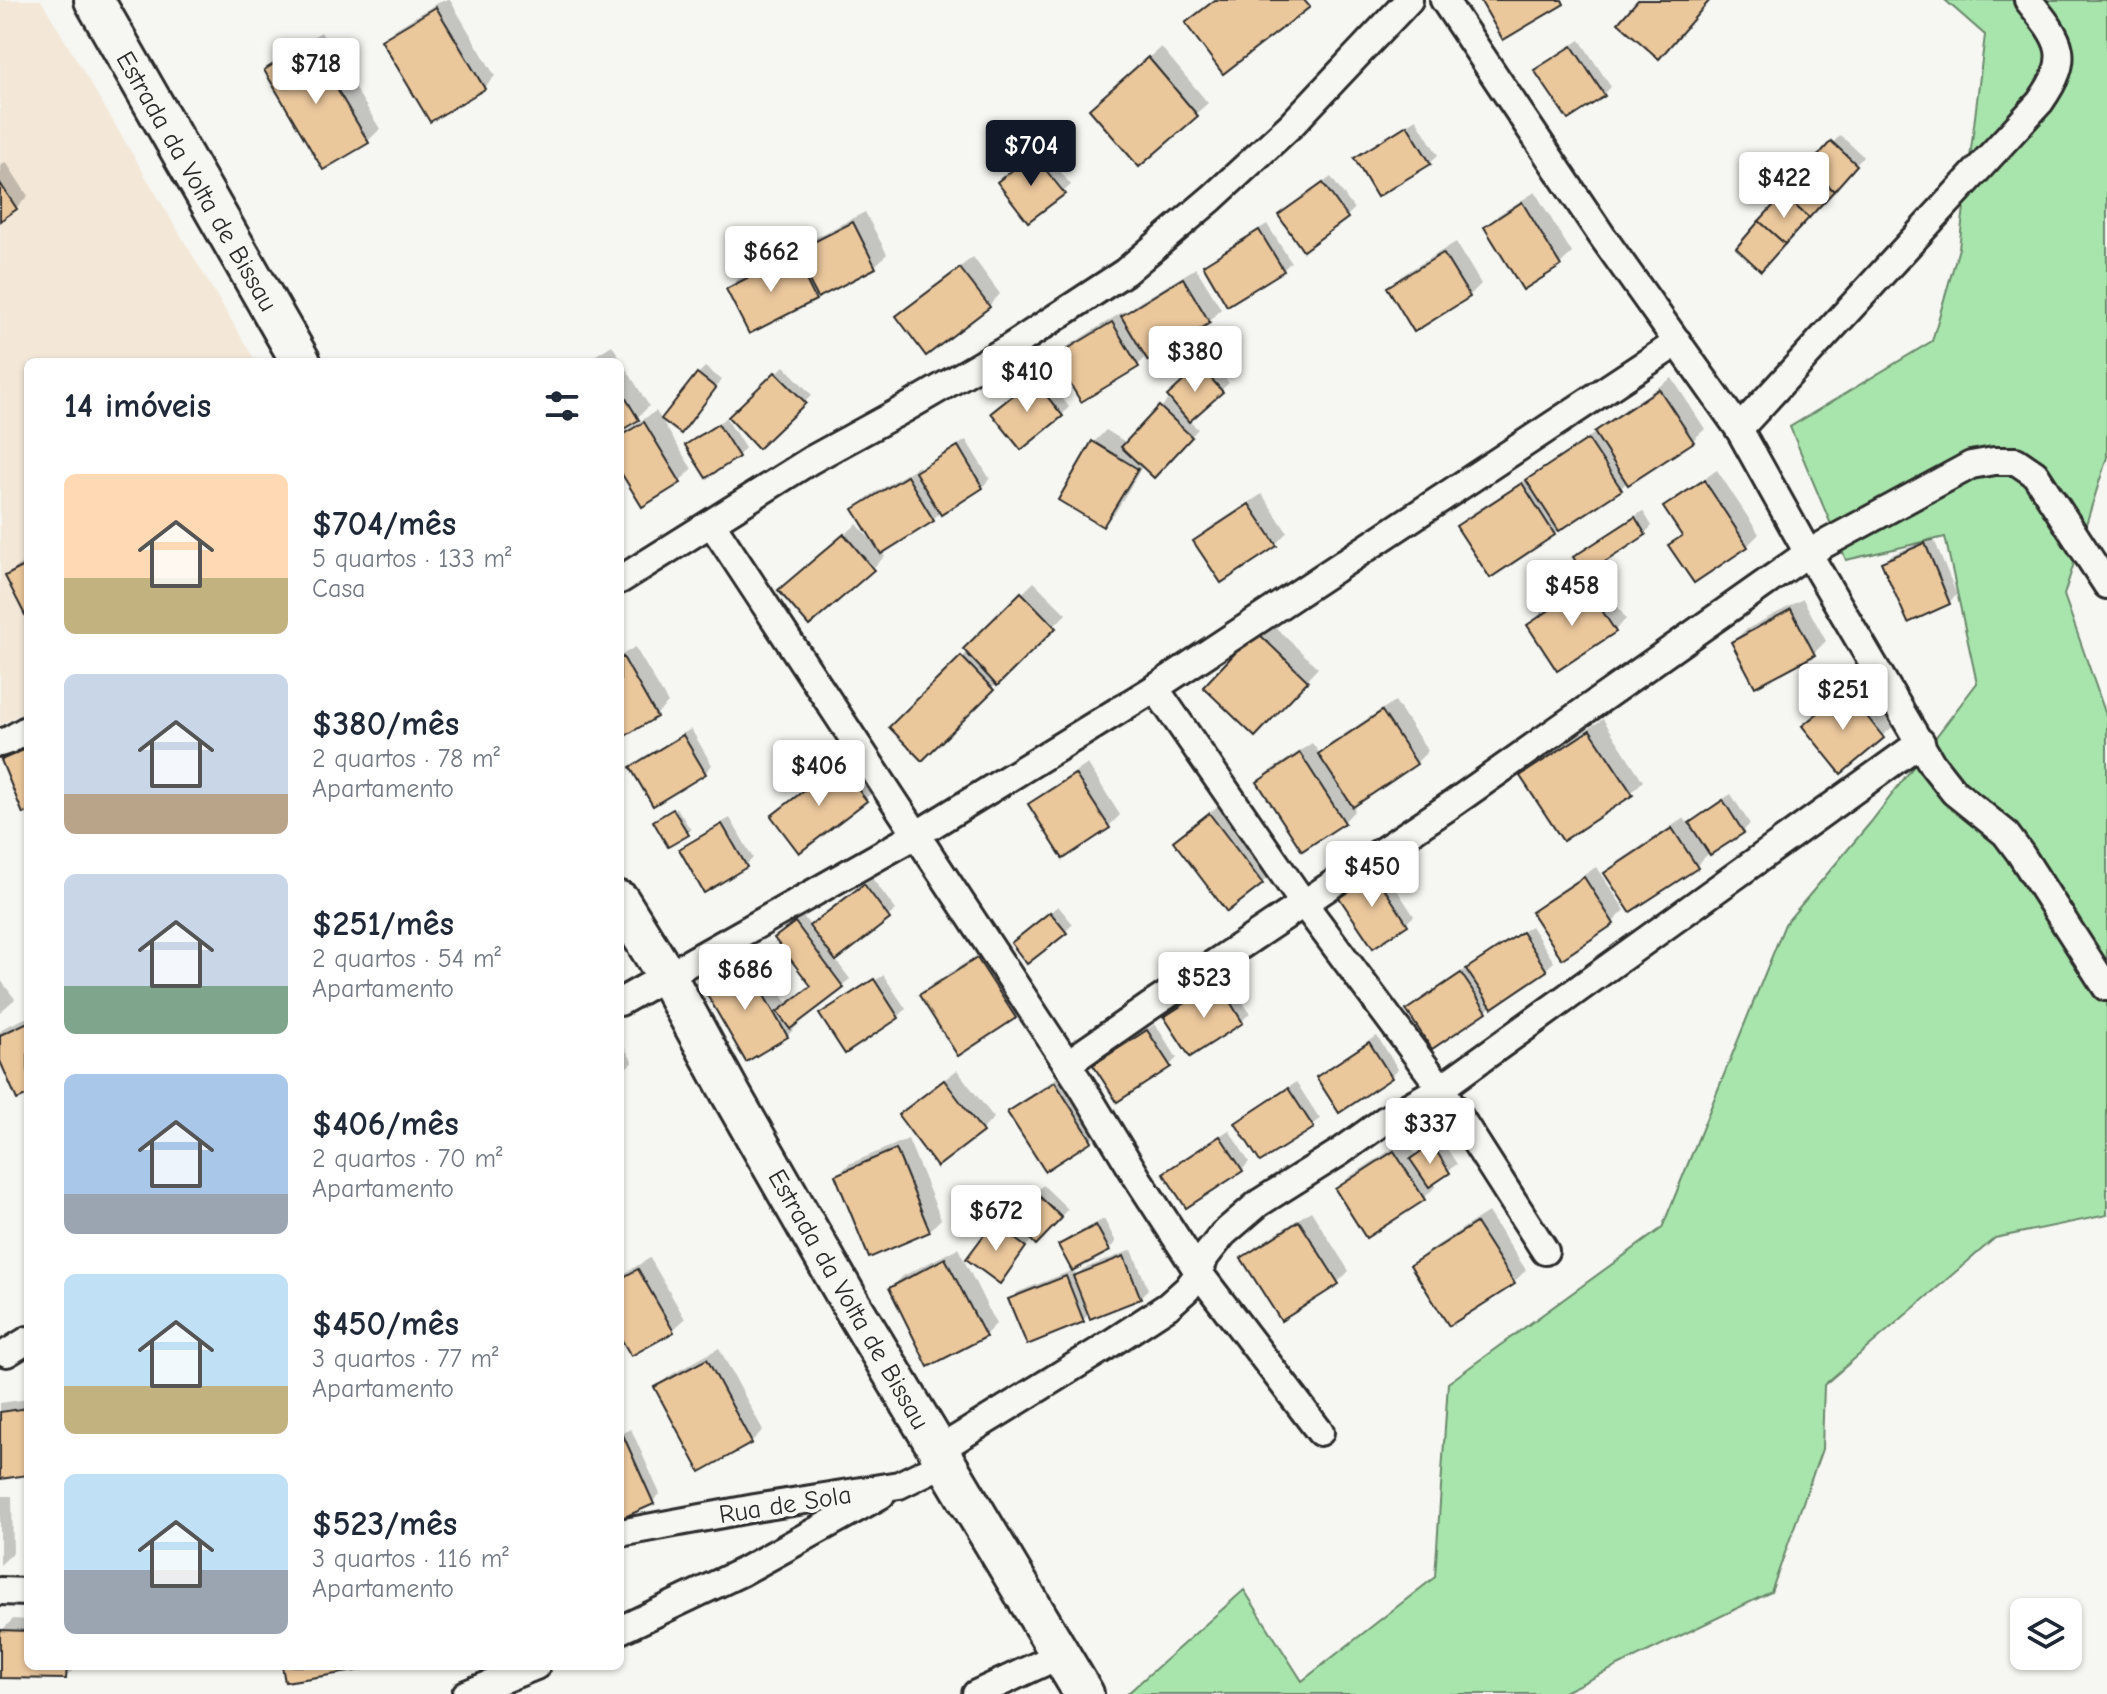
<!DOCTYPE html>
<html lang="pt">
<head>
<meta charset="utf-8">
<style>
	:root { --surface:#fff; --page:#f2f2f3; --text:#1f2937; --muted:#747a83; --accent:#111827 }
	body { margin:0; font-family:"Comic Neue",sans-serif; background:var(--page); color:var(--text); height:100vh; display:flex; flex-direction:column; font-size:30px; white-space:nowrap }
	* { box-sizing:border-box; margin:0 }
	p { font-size:26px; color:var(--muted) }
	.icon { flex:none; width:44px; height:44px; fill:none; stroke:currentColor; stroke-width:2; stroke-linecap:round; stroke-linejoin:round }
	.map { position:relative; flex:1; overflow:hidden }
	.sheet { position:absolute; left:24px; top:358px; width:600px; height:1312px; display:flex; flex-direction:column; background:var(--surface); border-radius:12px; box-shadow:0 2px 6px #0004 }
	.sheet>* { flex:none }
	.controls { position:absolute; left:2010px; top:1598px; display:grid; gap:16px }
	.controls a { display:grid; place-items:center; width:72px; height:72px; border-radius:12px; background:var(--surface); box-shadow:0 2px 6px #0004; font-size:40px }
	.price { position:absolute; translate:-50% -68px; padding:0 18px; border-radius:8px; background:#fff; color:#222; font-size:26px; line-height:52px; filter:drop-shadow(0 2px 4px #0008) }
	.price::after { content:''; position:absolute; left:50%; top:48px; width:24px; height:18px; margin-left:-12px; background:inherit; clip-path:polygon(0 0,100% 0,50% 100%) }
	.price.on { background:var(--accent); color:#fff }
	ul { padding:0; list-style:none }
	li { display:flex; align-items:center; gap:24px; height:200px; padding:0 40px }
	li span { display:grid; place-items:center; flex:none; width:224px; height:160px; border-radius:12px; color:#555 }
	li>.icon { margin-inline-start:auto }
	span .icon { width:96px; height:96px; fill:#fffc; stroke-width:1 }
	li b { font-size:34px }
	h2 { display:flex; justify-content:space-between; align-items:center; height:96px; padding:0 40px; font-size:34px }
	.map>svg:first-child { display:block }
	.built { fill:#f3e8d8 }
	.green { fill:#a8e5ac; stroke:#6a886c; stroke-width:2 }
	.shadow { fill:#0003 }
	.building { fill:#ebc79c; stroke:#2b2b2b; stroke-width:2 }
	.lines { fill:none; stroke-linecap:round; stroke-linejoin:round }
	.minor-casing { stroke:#2b2b2b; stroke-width:32 }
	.secondary-casing { stroke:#2b2b2b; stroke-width:44 }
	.minor { stroke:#f6f6f2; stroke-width:26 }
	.secondary { stroke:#f6f6f2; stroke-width:38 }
	.labels { text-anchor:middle; stroke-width:8; stroke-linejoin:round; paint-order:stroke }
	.street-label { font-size:26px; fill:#2b2b2b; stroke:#f6f6f2 }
</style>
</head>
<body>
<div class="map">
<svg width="2107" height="1694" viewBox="0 0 2107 1694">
	<rect width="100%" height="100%" fill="#f6f6f2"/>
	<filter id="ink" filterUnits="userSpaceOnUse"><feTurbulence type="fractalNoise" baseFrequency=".0125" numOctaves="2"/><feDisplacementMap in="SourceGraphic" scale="16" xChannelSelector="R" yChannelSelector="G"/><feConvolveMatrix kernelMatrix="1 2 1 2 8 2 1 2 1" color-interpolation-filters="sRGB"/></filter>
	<g filter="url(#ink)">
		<polygon class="built" points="0,0 41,0 256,362 28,362 28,710 0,725"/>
		<polygon class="green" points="1945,0 2107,0 2107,457 2064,595 2107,718 2107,1215 1995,1238 1824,1385 1822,1449 1771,1592 1560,1694 1127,1694 1244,1590 1302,1681 1435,1577 1448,1383 1662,1228 1785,924 1871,822 1977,683 1945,537 1846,560 1790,427 1932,341 1959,248 1985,35"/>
		<g class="shadow">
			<polygon points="443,0 450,0 495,76 484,88 383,41 395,29"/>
			<polygon points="321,32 380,129 368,141 324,167 266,70 278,58"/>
			<polygon points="1580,40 1611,87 1603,95 1537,70 1544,63"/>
			<polygon points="1161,47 1208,103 1139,164 1103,97"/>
			<polygon points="1416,119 1438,155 1430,162 1378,194 1356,158 1364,151"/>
			<polygon points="1840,135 1863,156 1769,261 1833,143"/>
			<polygon points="1042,148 1071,185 1063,192 1007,175"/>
			<polygon points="6,162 28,196 16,208 0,218 0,166"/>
			<polygon points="1331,177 1354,209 1346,217 1288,208"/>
			<polygon points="1535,192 1572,253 1560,264 1486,227 1498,215"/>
			<polygon points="865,212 887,254 875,266 815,298 728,289 740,277"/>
			<polygon points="1267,224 1291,262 1283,270 1205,265 1213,258"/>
			<polygon points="1456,242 1481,284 1469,296 1390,287 1401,276"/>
			<polygon points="973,257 1000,294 989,306 899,317 910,305"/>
			<polygon points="1196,268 1221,309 1209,321 1147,356 1138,365 1056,358 1068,346 1124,311 1126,314 1135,305"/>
			<polygon points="612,345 649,406 637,418 620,429 620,362 585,362"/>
			<polygon points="1208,360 1229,383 1188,420 1198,429 1154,476 1143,465 1115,513 1103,524 1094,442 1106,430 1127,443 1168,400 1177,409 1179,407 1177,388"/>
			<polygon points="784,366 812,395 758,446 731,417"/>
			<polygon points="705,367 722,380 688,424 698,374"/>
			<polygon points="1042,373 1069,407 1062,415 1001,406"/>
			<polygon points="1672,378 1705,429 1693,440 1628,481 1620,489 1554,534 1459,526 1471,514 1535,474 1598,431 1608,421"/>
			<polygon points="656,411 692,469 680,481 620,467 620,434"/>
			<polygon points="726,418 745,448 738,456 688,445 695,437"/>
			<polygon points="966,440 990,479 982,487 941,511 933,520 880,552 885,556 873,568 809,623 793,579 857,524 876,546 878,545 856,509 868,497 919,466 921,469"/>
			<polygon points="1717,470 1759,534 1747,546 1671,545 1682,534 1666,507 1677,496"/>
			<polygon points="1262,494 1287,532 1276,544 1196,541 1208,529"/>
			<polygon points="1643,511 1652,526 1645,533 1585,572 1576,558 1583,550"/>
			<polygon points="1933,537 1957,595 1949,602 1884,563 1891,555"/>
			<polygon points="28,560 28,611 7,577 19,565"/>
			<polygon points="1598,576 1626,619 1615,630 1529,625 1541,613"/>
			<polygon points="1034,582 1066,614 922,758 892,727 968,652 965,649"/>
			<polygon points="1803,599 1826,641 1814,653 1733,642 1745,630"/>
			<polygon points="1269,621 1318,668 1255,735 1206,687"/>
			<polygon points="635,647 668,703 656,715 620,736 620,656"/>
			<polygon points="1858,680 1895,725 1841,771 1816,715"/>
			<polygon points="1395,701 1428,751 1416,763 1352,805 1355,810 1344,822 1259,782 1271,770 1312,743 1320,754 1332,742"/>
			<polygon points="1603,719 1643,781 1631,793 1523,776 1535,764"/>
			<polygon points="691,729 712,765 705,773 632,767 640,759"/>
			<polygon points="28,745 28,810 3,761 11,753"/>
			<polygon points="851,753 877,788 865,799 774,816 786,804"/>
			<polygon points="1088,764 1120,815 1109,826 1031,804 1043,793"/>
			<polygon points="1731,794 1750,824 1743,831 1708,854 1696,866 1607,873 1619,861 1684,818 1689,825 1699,815"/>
			<polygon points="1222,803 1274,871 1262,883 1176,841 1188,829"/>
			<polygon points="677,808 691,830 687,833 659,818"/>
			<polygon points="730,818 753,858 746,865 681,850 689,842"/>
			<polygon points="1380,864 1414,916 1406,923 1346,886"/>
			<polygon points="1596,867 1625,910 1613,922 1562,956 1533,912 1545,901"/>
			<polygon points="872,878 896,910 835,959 850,979 797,1021 799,1024 787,1036 705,986 716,974 756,951 788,1005 813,986 784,931 803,916 811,927"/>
			<polygon points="1058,906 1073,924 1066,931 1021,935"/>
			<polygon points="1531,926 1554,962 1546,969 1492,1005 1486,1011 1408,1010 1416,1002 1469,967 1470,968 1476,962"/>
			<polygon points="990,947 1027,1005 1015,1017 922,995 934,983"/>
			<polygon points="882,973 906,1009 898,1017 846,1051 828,1011 884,975"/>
			<polygon points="1226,976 1250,1013 1242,1021 1190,1054 1167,1017 1174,1010"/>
			<polygon points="0,979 15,999 0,1012"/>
			<polygon points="28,1017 28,1093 0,1056 0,1032 5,1027"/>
			<polygon points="1155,1024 1177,1058 1170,1065 1096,1065 1103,1057"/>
			<polygon points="1377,1036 1398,1069 1391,1077 1318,1077 1326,1069"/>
			<polygon points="620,1040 633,1062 620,1073"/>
			<polygon points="957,1070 994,1118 982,1130 938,1164 901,1115 913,1103"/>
			<polygon points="1067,1071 1103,1127 1091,1139 1046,1168 1010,1113 1022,1101"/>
			<polygon points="1296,1082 1320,1119 1312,1126 1237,1123 1245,1116"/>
			<polygon points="1229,1130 1249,1162 1242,1170 1166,1173 1173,1166"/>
			<polygon points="1440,1138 1457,1164 1433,1182 1436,1186 1424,1198 1367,1235 1338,1189 1349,1177 1406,1140 1416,1155"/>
			<polygon points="908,1139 941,1219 929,1231 837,1176 849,1164"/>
			<polygon points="1043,1185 1068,1209 1036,1242 1032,1239 1007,1273 969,1258 1002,1217 1008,1221"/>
			<polygon points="1311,1211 1349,1271 1338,1282 1244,1259 1255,1247"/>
			<polygon points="1488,1212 1526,1270 1514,1282 1450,1323 1413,1265 1424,1254"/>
			<polygon points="1104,1219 1116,1242 1109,1249 1073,1268 1076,1276 1083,1269 1132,1250 1148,1289 1140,1297 1090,1313 1083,1320 1011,1299 1018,1292 1073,1270 1060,1245 1068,1238"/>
			<polygon points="958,1248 996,1324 984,1336 891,1288 903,1276"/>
			<polygon points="650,1258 685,1319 673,1330 620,1333 620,1276"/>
			<polygon points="719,1348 763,1430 751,1442 657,1388 669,1376"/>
			<polygon points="28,1399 28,1473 0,1477 0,1403"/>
			<polygon points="631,1429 660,1494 652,1502 620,1517 620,1434"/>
			<polygon points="0,1496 12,1496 13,1553 0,1565"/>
			<polygon points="13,1619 28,1620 28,1666 77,1666 66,1677 0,1676 1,1631"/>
		</g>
		<g class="building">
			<polygon points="1215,0 1304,0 1310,7 1223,74 1185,23"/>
			<polygon points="1480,0 1562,0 1564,4 1503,40"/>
			<polygon points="1638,0 1710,0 1659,59 1618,23"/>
			<polygon points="436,7 485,89 430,122 381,40"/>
			<polygon points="309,42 369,143 323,170 264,70"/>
			<polygon points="1572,46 1605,96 1568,120 1534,70"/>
			<polygon points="1148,57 1198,116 1139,167 1089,109"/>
			<polygon points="1407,125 1431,164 1377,197 1354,158"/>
			<polygon points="1831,141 1857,165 1834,191 1808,167"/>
			<polygon points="1033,154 1065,194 1028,222 997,182"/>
			<polygon points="1808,167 1834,191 1809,218 1783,195"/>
			<polygon points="0,183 17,209 0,221"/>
			<polygon points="1323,183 1348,218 1303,251 1278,215"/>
			<polygon points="1783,195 1809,218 1785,244 1759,221"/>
			<polygon points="1522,202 1561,266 1523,290 1484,227"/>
			<polygon points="1759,221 1785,244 1761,271 1736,248"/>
			<polygon points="853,222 876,268 818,298 794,252"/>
			<polygon points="1259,230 1284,271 1227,306 1203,265"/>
			<polygon points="1443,253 1470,297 1414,332 1387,287"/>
			<polygon points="793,254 816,300 749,334 726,289"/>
			<polygon points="960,268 990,307 926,356 896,316"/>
			<polygon points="1183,278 1210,323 1148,361 1121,316"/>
			<polygon points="1112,322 1139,367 1081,402 1054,357"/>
			<polygon points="1200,366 1223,392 1189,422 1167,396"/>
			<polygon points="775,372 806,403 758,449 728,417"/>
			<polygon points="697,373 716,388 681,434 661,419"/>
			<polygon points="1033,379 1063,416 1021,450 991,413"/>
			<polygon points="620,389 639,420 620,431"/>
			<polygon points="1659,389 1694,442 1628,485 1594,432"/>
			<polygon points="1159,406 1192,437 1154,478 1121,447"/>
			<polygon points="644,422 681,483 642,507 620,471 620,436"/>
			<polygon points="718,424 739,457 706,478 685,445"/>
			<polygon points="1588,439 1622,490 1559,531 1526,480"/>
			<polygon points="1092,441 1138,469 1103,527 1058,500"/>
			<polygon points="958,446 983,488 941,515 915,472"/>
			<polygon points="907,476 934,521 881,554 853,509"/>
			<polygon points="1704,480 1748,547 1694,583 1668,545 1682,536 1663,507"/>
			<polygon points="1522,483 1555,535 1490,578 1456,526"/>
			<polygon points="1249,504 1277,546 1221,583 1193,541"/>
			<polygon points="1635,517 1646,535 1585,575 1573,557"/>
			<polygon points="844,534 874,570 809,626 778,590"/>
			<polygon points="1925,543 1950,604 1908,623 1881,562"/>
			<polygon points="28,564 28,613 25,615 5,576"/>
			<polygon points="1586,586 1616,632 1557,671 1527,625"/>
			<polygon points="1021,592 1056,628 997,686 963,649"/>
			<polygon points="1791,609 1815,655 1755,687 1731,642"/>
			<polygon points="1256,631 1308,681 1255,737 1203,687"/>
			<polygon points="961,656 994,690 922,761 889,727"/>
			<polygon points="623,657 657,717 620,739 620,659"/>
			<polygon points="1846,690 1884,738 1841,774 1802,726"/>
			<polygon points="1382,711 1417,764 1353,807 1318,754"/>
			<polygon points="1590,730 1633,795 1563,841 1520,776"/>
			<polygon points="683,735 706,774 653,806 630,767"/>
			<polygon points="28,748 28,812 23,814 1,760"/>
			<polygon points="1300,753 1345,823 1302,851 1257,782"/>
			<polygon points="838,764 867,801 799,853 771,816"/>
			<polygon points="1075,774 1110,828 1063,859 1028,804"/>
			<polygon points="1723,800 1744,833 1710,855 1689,823"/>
			<polygon points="673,809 689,835 668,847 653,821"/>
			<polygon points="1209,813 1263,884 1227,912 1173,841"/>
			<polygon points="722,824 747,867 704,893 679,849"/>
			<polygon points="1672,828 1698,868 1630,912 1604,873"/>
			<polygon points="1372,870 1408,925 1373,948 1336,893"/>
			<polygon points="1584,877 1614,924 1562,959 1531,912"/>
			<polygon points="864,884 890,919 836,961 809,926"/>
			<polygon points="1050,912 1067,933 1027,964 1011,943"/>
			<polygon points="795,922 844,988 790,1029 777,1012 811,986 774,938"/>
			<polygon points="1522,932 1547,971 1492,1008 1466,969"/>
			<polygon points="977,958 1016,1018 958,1056 919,995"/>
			<polygon points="744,961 788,1037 746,1062 702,986"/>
			<polygon points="1461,973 1487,1012 1432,1049 1406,1010"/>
			<polygon points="874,979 899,1018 845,1054 819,1014"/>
			<polygon points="1218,982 1243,1023 1190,1057 1164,1017"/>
			<polygon points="28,1022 28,1095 17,1100 0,1061 0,1035"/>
			<polygon points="1147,1030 1171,1067 1117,1102 1093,1065"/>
			<polygon points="1369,1042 1392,1078 1339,1113 1316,1077"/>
			<polygon points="944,1080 983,1132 937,1167 898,1115"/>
			<polygon points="1055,1082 1092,1141 1045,1171 1007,1112"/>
			<polygon points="1288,1088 1314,1128 1260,1162 1235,1123"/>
			<polygon points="1220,1136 1243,1171 1186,1208 1163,1173"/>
			<polygon points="1432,1144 1450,1173 1429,1187 1410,1159"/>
			<polygon points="896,1149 930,1232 869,1258 835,1175"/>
			<polygon points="1394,1151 1425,1200 1366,1238 1335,1189"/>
			<polygon points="1034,1191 1062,1218 1036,1245 1023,1232 1019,1235 1005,1222"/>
			<polygon points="1299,1221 1339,1284 1281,1321 1241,1258"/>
			<polygon points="993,1223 1026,1247 1000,1284 966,1259"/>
			<polygon points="1476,1223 1515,1284 1449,1326 1410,1265"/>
			<polygon points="1096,1225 1110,1251 1072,1271 1058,1245"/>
			<polygon points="1124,1256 1141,1299 1090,1319 1073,1276"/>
			<polygon points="945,1258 986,1337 928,1367 889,1288"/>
			<polygon points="638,1269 674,1332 631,1356 620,1337 620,1279"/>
			<polygon points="1066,1276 1084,1322 1027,1345 1008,1299"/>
			<polygon points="707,1359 752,1443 700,1472 654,1387"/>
			<polygon points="28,1408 28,1475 0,1479 0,1412"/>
			<polygon points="623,1435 654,1504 620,1519 620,1437"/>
			<polygon points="0,1630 28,1631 28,1666 67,1666 66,1679 0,1678"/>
			<polygon points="282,1666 361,1666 362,1670 285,1682"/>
		</g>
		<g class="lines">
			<defs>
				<g id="minor">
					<polyline points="1444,0 1602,236 1739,429 1808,553 1932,764 1954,792 2005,833 2020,853 2106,987"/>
					<path d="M1739 429 2040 102C2073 55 2061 41 2028 0"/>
					<polyline points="712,524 1081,1085 1138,1179 1199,1273 1320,1432"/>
					<polyline points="620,580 811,460 906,408 1009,348 1125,272 1212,198 1292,124 1409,0"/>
					<polyline points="1155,688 1304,904 1441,1088 1545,1251"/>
					<polyline points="0,743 9,740 28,729"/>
					<polyline points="620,1002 916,835 1155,688 1678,342"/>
					<polyline points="1067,1064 1149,1007 1448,807 1808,553 1971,465 1994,461 2016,461 2035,474 2107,585"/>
					<polyline points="7,1353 28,1340"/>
					<polyline points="937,1451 1099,1351 1168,1306 1187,1289 1199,1273 1205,1257 1223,1234 1259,1203 1340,1152 1385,1120 1441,1088 1921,742"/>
					<polyline points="620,1533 755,1508 899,1485 946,1462"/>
					<polyline points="0,1591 28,1592"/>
					<polyline points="620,1630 742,1572 881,1495"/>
					<polyline points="466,1694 536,1666"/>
					<polyline points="976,1694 1060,1655"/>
				</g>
				<g id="secondary">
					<polyline points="94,0 301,362"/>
					<polyline points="620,901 666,975 732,1096 848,1299 1084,1694"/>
				</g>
			</defs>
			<use href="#minor" class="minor-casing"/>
			<use href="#secondary" class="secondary-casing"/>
			<use href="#minor" class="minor"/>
			<use href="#secondary" class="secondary"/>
		</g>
	</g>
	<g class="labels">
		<g class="street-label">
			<text transform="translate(197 181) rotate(60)" y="9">Estrada da Volta de Bissau</text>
			<text transform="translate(849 1299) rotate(60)" y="9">Estrada da Volta de Bissau</text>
			<text transform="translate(785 1504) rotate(-9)" y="9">Rua de Sola</text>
		</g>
	</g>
</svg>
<div class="controls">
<a><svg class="icon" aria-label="layers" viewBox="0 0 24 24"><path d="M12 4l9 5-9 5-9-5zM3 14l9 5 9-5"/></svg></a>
</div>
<b class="price" style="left:316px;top:106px">$718</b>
<b class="price on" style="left:1031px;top:188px">$704</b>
<b class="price" style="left:1784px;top:220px">$422</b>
<b class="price" style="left:771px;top:294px">$662</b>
<b class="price" style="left:1195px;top:394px">$380</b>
<b class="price" style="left:1027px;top:414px">$410</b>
<b class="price" style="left:1572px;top:628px">$458</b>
<b class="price" style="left:1843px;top:732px">$251</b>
<b class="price" style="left:819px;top:808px">$406</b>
<b class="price" style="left:1372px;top:909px">$450</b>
<b class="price" style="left:745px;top:1012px">$686</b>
<b class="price" style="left:1204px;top:1020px">$523</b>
<b class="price" style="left:1430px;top:1166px">$337</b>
<b class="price" style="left:996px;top:1253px">$672</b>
<section class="sheet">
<h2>14 imóveis<svg class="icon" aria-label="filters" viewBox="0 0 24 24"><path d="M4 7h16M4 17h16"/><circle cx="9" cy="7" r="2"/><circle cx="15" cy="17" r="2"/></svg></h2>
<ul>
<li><span style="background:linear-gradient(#ffd9b3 65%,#c2b280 0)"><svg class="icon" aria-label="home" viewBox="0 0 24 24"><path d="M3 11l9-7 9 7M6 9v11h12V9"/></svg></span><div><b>$704/mês</b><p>5 quartos · 133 m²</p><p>Casa</p></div></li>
<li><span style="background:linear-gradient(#c9d6e8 75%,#b9a48a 0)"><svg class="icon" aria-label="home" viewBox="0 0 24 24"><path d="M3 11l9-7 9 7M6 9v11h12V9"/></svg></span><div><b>$380/mês</b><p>2 quartos · 78 m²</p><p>Apartamento</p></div></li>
<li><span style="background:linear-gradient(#c9d6e8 70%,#7fa58c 0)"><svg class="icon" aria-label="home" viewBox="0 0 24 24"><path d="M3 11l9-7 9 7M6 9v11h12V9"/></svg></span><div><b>$251/mês</b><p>2 quartos · 54 m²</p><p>Apartamento</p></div></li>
<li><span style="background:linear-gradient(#a9c7e8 75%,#9aa5b1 0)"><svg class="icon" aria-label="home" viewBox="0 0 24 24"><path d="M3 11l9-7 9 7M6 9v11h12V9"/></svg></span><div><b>$406/mês</b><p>2 quartos · 70 m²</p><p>Apartamento</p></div></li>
<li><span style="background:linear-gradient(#bfe0f5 70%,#c2b280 0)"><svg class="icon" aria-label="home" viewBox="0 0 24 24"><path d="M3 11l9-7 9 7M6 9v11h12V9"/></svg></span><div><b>$450/mês</b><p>3 quartos · 77 m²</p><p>Apartamento</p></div></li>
<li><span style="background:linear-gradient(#bfe0f5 60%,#9aa5b1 0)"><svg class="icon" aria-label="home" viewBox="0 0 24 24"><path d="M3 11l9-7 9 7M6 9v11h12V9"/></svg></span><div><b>$523/mês</b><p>3 quartos · 116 m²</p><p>Apartamento</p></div></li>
</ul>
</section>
</div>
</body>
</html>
